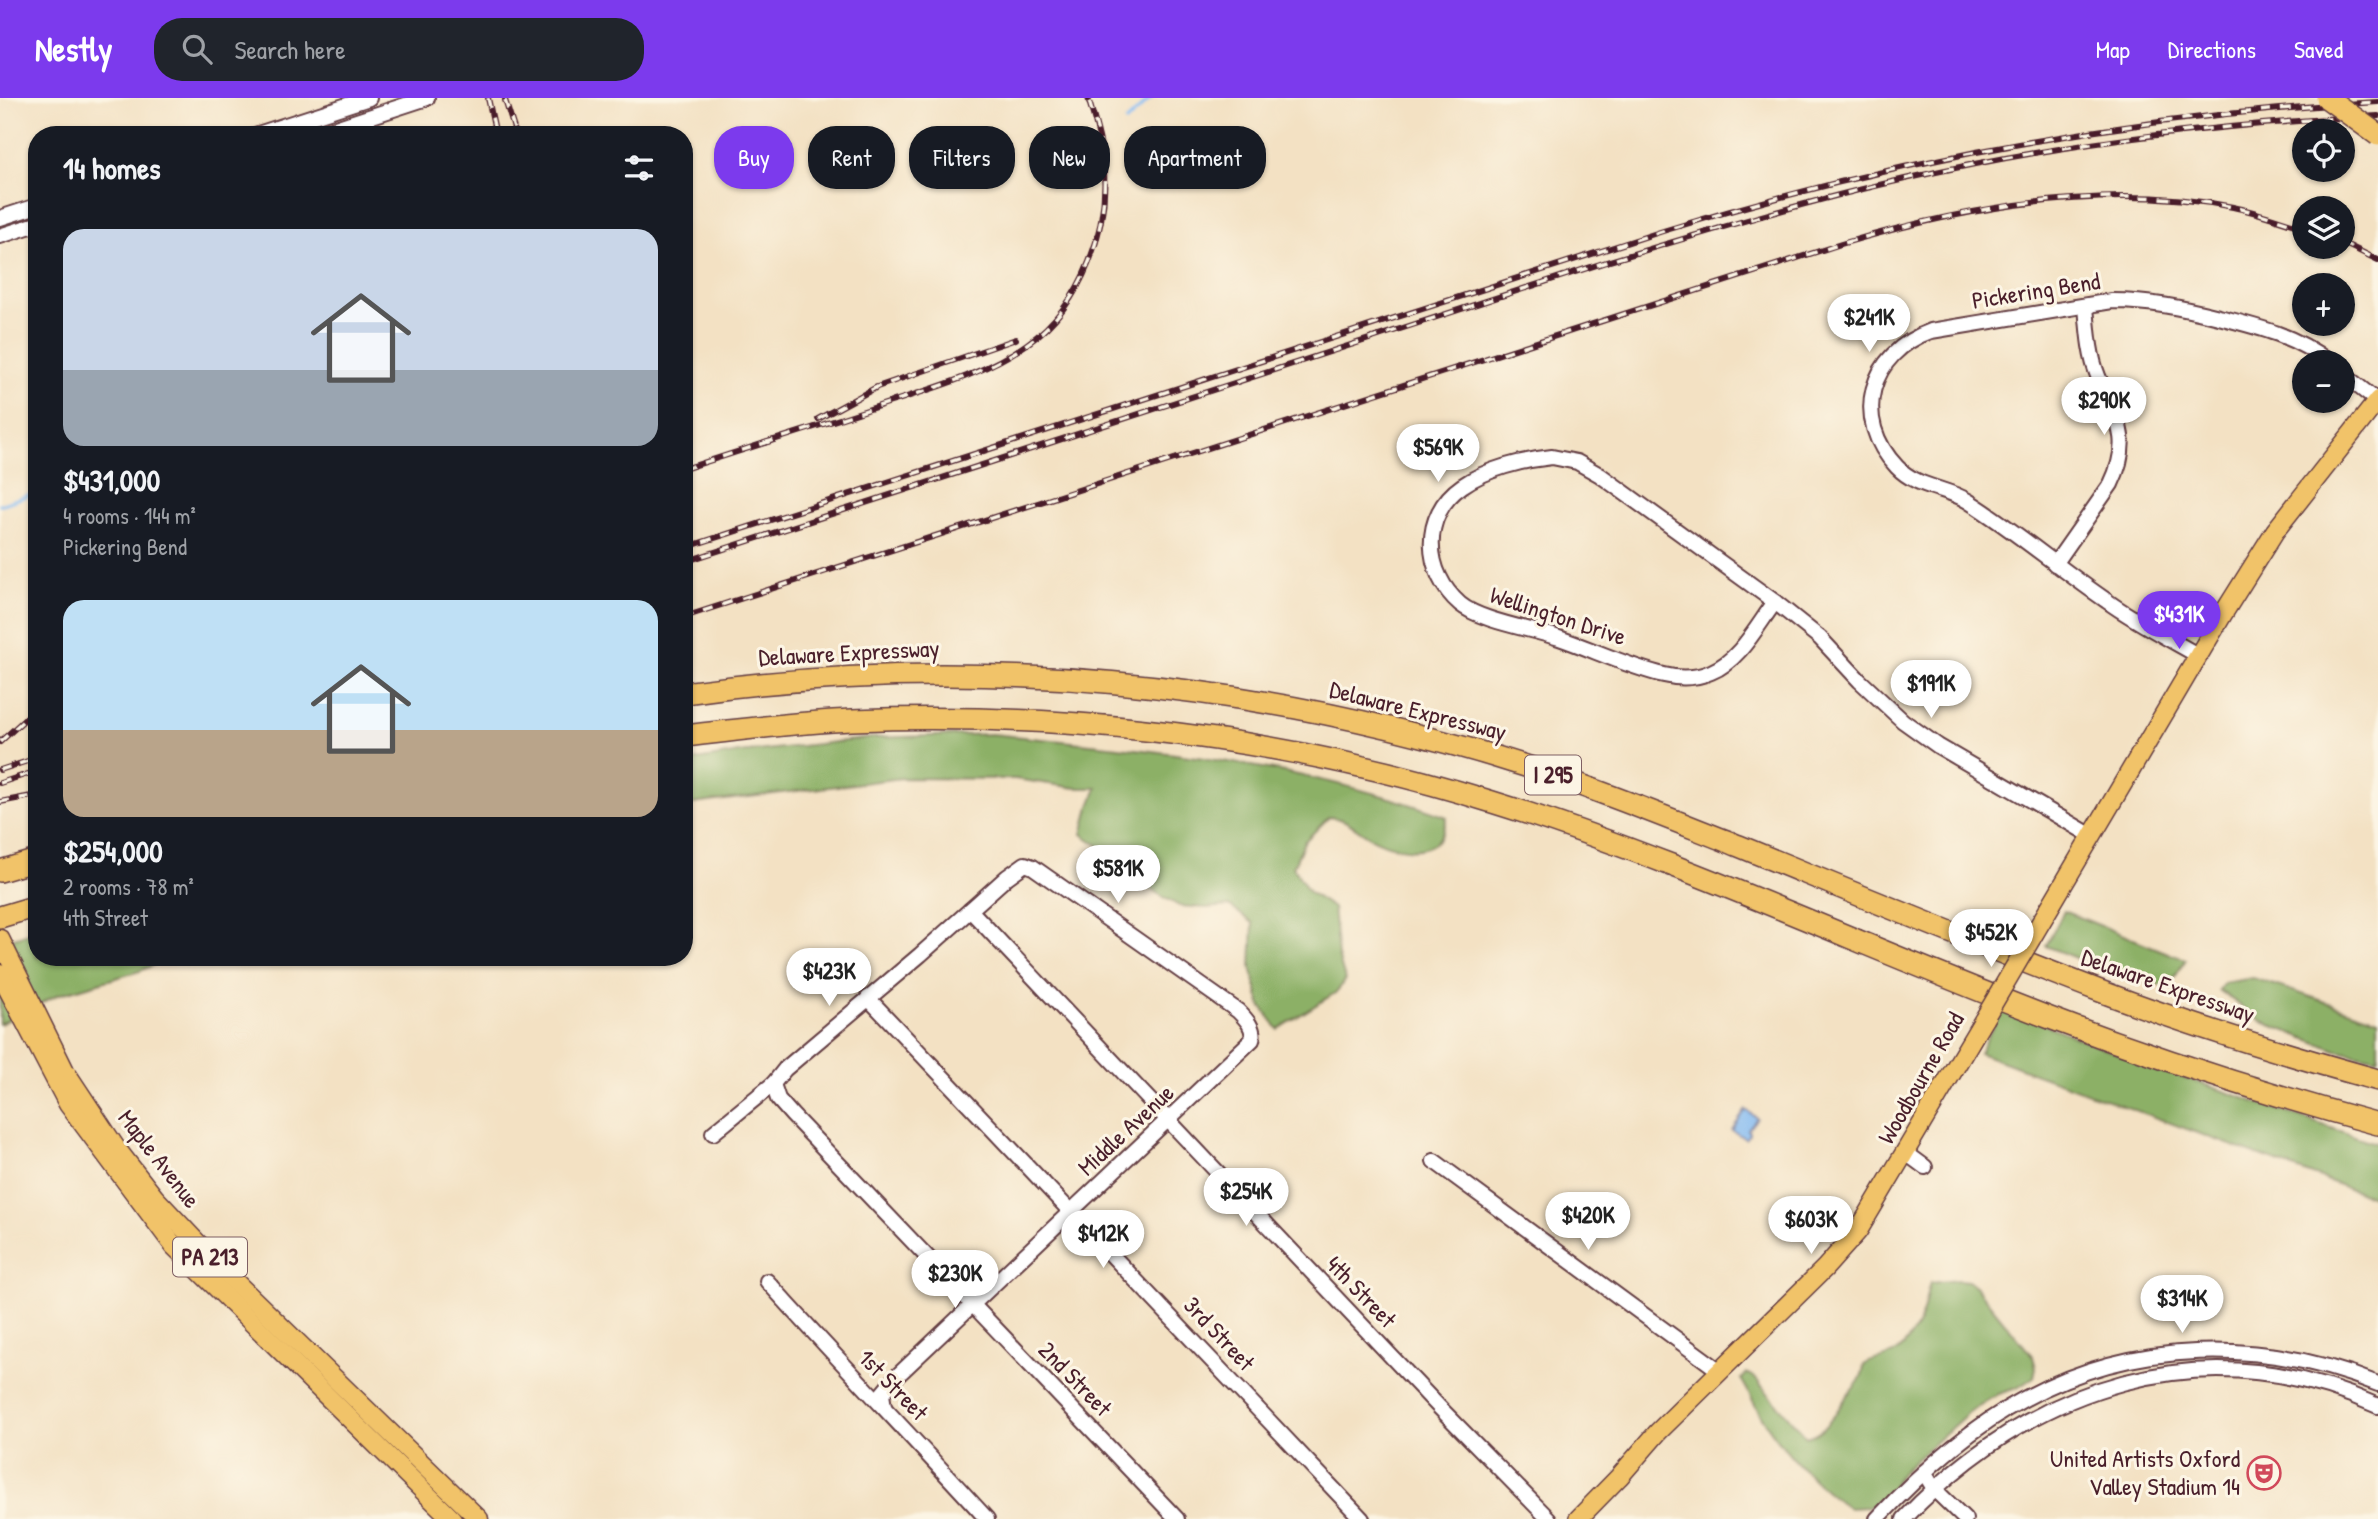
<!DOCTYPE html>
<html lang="en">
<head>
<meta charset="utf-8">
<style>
	:root { --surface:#171b24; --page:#20242c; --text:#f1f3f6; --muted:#9ea1a6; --accent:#7c3aed }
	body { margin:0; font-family:"Patrick Hand",sans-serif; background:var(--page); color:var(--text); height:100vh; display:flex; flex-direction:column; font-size:26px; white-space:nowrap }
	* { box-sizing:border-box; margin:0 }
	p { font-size:23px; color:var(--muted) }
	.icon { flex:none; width:38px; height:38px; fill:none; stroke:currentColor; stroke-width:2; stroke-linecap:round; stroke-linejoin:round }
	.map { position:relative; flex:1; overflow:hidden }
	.details { position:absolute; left:28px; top:28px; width:665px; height:840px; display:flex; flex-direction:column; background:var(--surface); border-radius:28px; box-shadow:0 2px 5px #0004 }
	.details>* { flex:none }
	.top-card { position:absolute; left:714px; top:28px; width:665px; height:63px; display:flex; gap:14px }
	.fabs { position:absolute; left:2292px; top:21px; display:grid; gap:14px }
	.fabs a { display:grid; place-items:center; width:63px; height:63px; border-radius:50%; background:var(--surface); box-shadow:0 2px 5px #0004; font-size:35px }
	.price { position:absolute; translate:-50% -60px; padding:0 16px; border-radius:24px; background:#fff; color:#222; font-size:23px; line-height:46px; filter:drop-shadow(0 2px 4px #0008) }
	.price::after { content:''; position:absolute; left:50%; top:42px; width:21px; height:16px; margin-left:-10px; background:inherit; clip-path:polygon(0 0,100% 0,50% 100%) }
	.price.selected { background:var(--accent); color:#fff }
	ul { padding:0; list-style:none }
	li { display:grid; align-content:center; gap:14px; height:371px; padding:0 35px }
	li span { display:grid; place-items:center; height:217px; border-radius:21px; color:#555 }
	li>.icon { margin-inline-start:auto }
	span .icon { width:126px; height:126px; fill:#fffc; stroke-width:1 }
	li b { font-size:30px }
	h2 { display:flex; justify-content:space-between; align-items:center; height:84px; padding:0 35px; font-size:30px }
	.pill { padding:0 24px; border-radius:28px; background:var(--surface); box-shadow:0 2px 5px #0004; font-size:24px; line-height:63px }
	.pill.selected { background:var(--accent); color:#fff }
	header { display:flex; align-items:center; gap:42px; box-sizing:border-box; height:98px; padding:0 35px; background:var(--accent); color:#fff }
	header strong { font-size:33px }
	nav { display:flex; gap:38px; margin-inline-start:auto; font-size:24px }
	.search { width:490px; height:63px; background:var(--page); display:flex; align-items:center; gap:18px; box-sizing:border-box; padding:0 24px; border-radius:28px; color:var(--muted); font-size:26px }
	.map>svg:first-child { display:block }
	.forest { fill:#8cb066; stroke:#6b6848; stroke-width:2 }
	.water { fill:#82baf2; stroke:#666c8e; stroke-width:2 }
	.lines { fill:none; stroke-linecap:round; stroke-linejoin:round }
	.stream { stroke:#82baf2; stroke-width:3.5 }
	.minor-casing { stroke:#633c42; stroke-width:18 }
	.major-casing { stroke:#633c42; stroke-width:21 }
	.highway-casing { stroke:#633c42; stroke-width:24 }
	.minor { stroke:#fff; stroke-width:14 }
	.major { stroke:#f1c369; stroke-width:18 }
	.highway { stroke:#f1c369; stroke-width:21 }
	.rail-casing { stroke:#4a1f2b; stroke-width:6 }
	.rail { stroke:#fcf5e5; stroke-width:3.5; stroke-dasharray:10; stroke-linecap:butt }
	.major-bridge-casing { stroke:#633c42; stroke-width:21; stroke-linecap:butt }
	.highway-bridge-casing { stroke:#633c42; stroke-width:24; stroke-linecap:butt }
	.major-bridge { stroke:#f1c369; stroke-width:18 }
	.highway-bridge { stroke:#f1c369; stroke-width:21 }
	.labels { text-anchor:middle; stroke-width:6; stroke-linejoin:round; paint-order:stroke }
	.shield { fill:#fcf5e5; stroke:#7f5f63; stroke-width:2 }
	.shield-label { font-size:23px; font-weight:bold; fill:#4a1f2b }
	.street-label { font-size:24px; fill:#4a1f2b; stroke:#fcf5e5 }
	.poi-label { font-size:24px; fill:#4a1f2b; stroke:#fcf5e5; text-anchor:end }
</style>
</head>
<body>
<header>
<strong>Nestly</strong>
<div class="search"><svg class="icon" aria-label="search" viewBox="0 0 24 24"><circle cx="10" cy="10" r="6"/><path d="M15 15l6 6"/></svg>Search here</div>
<nav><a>Map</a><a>Directions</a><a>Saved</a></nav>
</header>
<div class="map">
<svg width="2378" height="1421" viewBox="0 0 2378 1421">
	<rect width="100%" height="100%" fill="#fcf5e5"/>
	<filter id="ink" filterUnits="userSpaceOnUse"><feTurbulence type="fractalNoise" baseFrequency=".0143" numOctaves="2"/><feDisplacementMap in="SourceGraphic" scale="14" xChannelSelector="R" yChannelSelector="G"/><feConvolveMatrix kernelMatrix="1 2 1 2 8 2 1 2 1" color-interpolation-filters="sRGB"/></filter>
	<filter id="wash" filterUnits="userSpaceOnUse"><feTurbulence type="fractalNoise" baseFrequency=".00686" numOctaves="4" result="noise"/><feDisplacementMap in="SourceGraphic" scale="28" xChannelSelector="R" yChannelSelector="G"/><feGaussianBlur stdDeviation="1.57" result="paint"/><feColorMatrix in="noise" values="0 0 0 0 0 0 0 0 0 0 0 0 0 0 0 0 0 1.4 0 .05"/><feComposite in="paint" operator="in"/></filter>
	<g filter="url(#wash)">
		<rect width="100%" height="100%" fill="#f3e1c3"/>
		<g class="forest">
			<path d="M991 636C1145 651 1301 665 1447 719 1445 727 1443 739 1436 744 1419 759 1385 748 1368 738 1351 728 1350 722 1329 719L1304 744 1293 769 1309 794 1333 810 1338 858 1345 881 1338 893 1278 931 1261 908 1251 869 1253 825 1229 808 1207 810 1179 808 1145 788 1130 769 1082 736 1088 713 1097 690H1076L1015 681 902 680 684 707V664L739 655 872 640Z"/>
			<polygon points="2064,813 2173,857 2186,861 2169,889 2127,881 2046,848"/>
			<polygon points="37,832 37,859 171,859 140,873 57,897 0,926 0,845"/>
			<polygon points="2253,880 2378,921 2378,960 2336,952 2262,924 2219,892 2224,885"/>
			<polygon points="2003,910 2139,964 2378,1046 2378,1101 1979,955"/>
			<path d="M1958 1182 1968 1183 1976 1189 2033 1259 2036 1269 2034 1279 2017 1290 1998 1296 1969 1314 1902 1374 1884 1399 1868 1409 1849 1410C1819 1391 1785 1354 1765 1324 1756 1311 1750 1295 1741 1281L1746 1275 1754 1279 1806 1339C1826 1334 1834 1317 1845 1301 1854 1288 1863 1283 1864 1267 1874 1260 1885 1261 1895 1255 1907 1248 1919 1227 1923 1213 1926 1204 1926 1195 1930 1185Z"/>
		</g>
		<polygon class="water" points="1746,1012 1757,1020 1748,1031 1749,1036 1745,1041 1732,1032"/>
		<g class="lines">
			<g class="stream">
				<polyline points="1126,24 1151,0"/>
				<polyline points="0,407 37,394"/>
			</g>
		</g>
	</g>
	<g filter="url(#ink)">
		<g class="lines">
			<defs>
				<g id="minor">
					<polyline points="255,37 369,0"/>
					<polyline points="314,37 427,0"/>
					<polyline points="0,120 37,108"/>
					<polyline points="0,138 37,126"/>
					<polyline points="2343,276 2377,303"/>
					<path d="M1552 359 1577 364 1600 377 1775 504C1757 528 1740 562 1711 574 1697 580 1680 581 1664 577 1629 569 1594 552 1559 540 1533 531 1480 523 1460 506 1424 475 1420 417 1462 388 1486 371 1523 362 1552 359Z"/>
					<path d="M2055 466 2111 386C2134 338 2115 321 2098 278 2089 256 2088 231 2086 208"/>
					<polyline points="1775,504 1820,540 1860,583 1903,623 1938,648 2092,738"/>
					<path d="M2199 558C2168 540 2136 524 2107 503 2060 471 2016 433 1968 403 1945 389 1917 390 1897 369 1851 321 1869 255 1931 233L2112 203C2150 203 2183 210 2219 219 2259 229 2296 238 2329 264"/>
					<polyline points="970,812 1440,1310 1549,1421"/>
					<polyline points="868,900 1362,1421"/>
					<polyline points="773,986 778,1001 792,1017 1177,1421"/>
					<path d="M713 1035 773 986 785 971 920 857 1007 779 1025 766 1033 769 1238 913C1246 921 1255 930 1252 942L896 1279 882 1296 884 1309"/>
					<polyline points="1906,1055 1925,1069"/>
					<polyline points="1434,1063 1720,1273"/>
					<path d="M767 1183C839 1263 914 1341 987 1421"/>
					<polyline points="1924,1374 1934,1391 1965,1421"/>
					<path d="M1877 1421C1920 1375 1968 1331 2024 1301 2133 1241 2265 1240 2378 1286"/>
					<path d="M1904 1421C2032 1287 2203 1229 2378 1308"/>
				</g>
				<g id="major">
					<polyline points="0,841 65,973 116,1050 155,1100 220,1169 479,1421"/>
					<polyline points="2031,841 2223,516 2275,433 2378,302"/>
					<polyline points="0,876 68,1006 174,1148 452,1421"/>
					<polyline points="1578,1421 1619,1379 1658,1334 1825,1170 1858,1133 1984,921"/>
				</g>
				<g id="highway">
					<path d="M684 595C968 555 1259 582 1532 670 1602 693 1670 721 1739 748 1859 797 1979 847 2100 893 2191 928 2284 956 2378 982"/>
					<path d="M684 638C740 632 796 624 852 622 1066 614 1283 639 1489 703 1681 762 1863 849 2050 920 2158 961 2267 996 2378 1026"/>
					<polyline points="0,773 37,762"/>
					<polyline points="0,819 37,808"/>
				</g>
			</defs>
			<use href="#minor" class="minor-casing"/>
			<use href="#major" class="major-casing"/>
			<use href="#highway" class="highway-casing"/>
			<use href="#minor" class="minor"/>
			<use href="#major" class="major"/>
			<use href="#highway" class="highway"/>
			<defs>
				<g id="rail">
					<polyline points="488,0 496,37"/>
					<polyline points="505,2 516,37"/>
					<polyline points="475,32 476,37"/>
					<polyline points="2343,145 2378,162"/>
					<polyline points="818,321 877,289 1016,241"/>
					<path d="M764 345C806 332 849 318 891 304 938 289 986 275 1027 246 1083 207 1111 128 1103 62 1101 41 1094 20 1088 0"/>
					<polyline points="684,371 774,342"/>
					<path d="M684 450 1663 133C1896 61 2135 17 2378 4"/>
					<path d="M684 464 1603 165C1703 135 1803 104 1905 81 2060 45 2219 26 2378 18"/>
					<path d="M684 519 1841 146C1965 109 2104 84 2233 109 2257 114 2281 123 2305 130"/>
					<polyline points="0,644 37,610"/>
					<polyline points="0,672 37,660"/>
					<polyline points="0,685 37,673"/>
					<polyline points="0,704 37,697"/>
				</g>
			</defs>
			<use href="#rail" class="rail-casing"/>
			<use href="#rail" class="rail"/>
			<defs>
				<polyline id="major-bridge" points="1984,921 2031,841"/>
				<polyline id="highway-bridge" points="2327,0 2378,37"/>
			</defs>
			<use href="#major-bridge" class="major-bridge-casing"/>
			<use href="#highway-bridge" class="highway-bridge-casing"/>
			<use href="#major-bridge" class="major-bridge"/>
			<use href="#highway-bridge" class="highway-bridge"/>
		</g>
	</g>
	<defs>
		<symbol id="theatre-ring" viewBox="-11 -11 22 22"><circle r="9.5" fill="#fcf5e5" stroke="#d1495b" stroke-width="1.5"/><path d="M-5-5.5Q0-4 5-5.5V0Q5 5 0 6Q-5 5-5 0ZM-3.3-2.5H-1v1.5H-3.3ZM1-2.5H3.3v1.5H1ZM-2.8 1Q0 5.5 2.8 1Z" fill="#d1495b"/></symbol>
	</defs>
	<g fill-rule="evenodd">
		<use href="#theatre-ring" x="2245" y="1356" width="38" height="38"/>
	</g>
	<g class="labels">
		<g class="shield">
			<rect x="1525" y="657.5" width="56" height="39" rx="5"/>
			<rect x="173" y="1139.5" width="74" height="39" rx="5"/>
		</g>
		<g class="shield-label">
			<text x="1553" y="685">I 295</text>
			<text x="210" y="1167">PA 213</text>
		</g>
		<g class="street-label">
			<text transform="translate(2036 193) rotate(-9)" y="8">Pickering Bend</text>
			<text transform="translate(1558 518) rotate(18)" y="8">Wellington Drive</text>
			<text transform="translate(849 555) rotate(-3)" y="8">Delaware Expressway</text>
			<text transform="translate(1418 613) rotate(14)" y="8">Delaware Expressway</text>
			<text transform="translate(2168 888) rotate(19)" y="8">Delaware Expressway</text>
			<text transform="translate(1921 980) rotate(-60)" y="8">Woodbourne Road</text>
			<text transform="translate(1126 1032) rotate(-43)" y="8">Middle Avenue</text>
			<text transform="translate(159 1061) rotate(52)" y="8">Maple Avenue</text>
			<text transform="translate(1361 1194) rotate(46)" y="8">4th Street</text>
			<text transform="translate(1219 1236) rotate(47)" y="8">3rd Street</text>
			<text transform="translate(1075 1281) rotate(46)" y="8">2nd Street</text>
			<text transform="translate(893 1287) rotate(46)" y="8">1st Street</text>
		</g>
		<g class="poi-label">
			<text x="2240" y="1369">United Artists Oxford<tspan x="2240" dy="28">Valley Stadium 14</tspan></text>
		</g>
	</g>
</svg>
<div class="fabs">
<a><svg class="icon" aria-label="locate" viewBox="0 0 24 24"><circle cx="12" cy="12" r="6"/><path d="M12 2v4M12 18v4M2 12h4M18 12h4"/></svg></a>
<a><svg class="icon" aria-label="layers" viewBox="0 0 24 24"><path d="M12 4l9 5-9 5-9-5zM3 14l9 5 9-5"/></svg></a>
<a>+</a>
<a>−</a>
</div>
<b class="price" style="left:1869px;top:256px">$241K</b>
<b class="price" style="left:2104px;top:339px">$290K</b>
<b class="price" style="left:1438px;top:386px">$569K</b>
<b class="price selected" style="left:2179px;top:553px">$431K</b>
<b class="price" style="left:1931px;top:622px">$191K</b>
<b class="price" style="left:1118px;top:807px">$581K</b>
<b class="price" style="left:1991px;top:871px">$452K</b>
<b class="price" style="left:829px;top:910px">$423K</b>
<b class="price" style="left:1246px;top:1130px">$254K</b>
<b class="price" style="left:1588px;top:1154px">$420K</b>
<b class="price" style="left:1811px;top:1158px">$603K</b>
<b class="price" style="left:1103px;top:1172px">$412K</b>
<b class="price" style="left:955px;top:1212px">$230K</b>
<b class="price" style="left:2182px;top:1237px">$314K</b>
<div class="top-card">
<a class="pill selected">Buy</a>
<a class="pill">Rent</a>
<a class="pill">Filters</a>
<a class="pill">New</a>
<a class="pill">Apartment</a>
</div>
<section class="details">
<h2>14 homes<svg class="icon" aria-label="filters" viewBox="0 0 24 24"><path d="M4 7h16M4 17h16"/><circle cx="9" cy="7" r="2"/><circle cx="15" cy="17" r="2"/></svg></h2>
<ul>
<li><span style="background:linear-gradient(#c9d6e8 65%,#9aa5b1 0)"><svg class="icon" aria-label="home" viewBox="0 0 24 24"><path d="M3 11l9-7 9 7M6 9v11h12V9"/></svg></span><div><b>$431,000</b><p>4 rooms · 144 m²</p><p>Pickering Bend</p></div></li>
<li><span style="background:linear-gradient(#bfe0f5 60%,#b9a48a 0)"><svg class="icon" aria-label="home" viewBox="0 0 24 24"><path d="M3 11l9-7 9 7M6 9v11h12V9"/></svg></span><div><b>$254,000</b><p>2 rooms · 78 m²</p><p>4th Street</p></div></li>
</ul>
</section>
</div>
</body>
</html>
